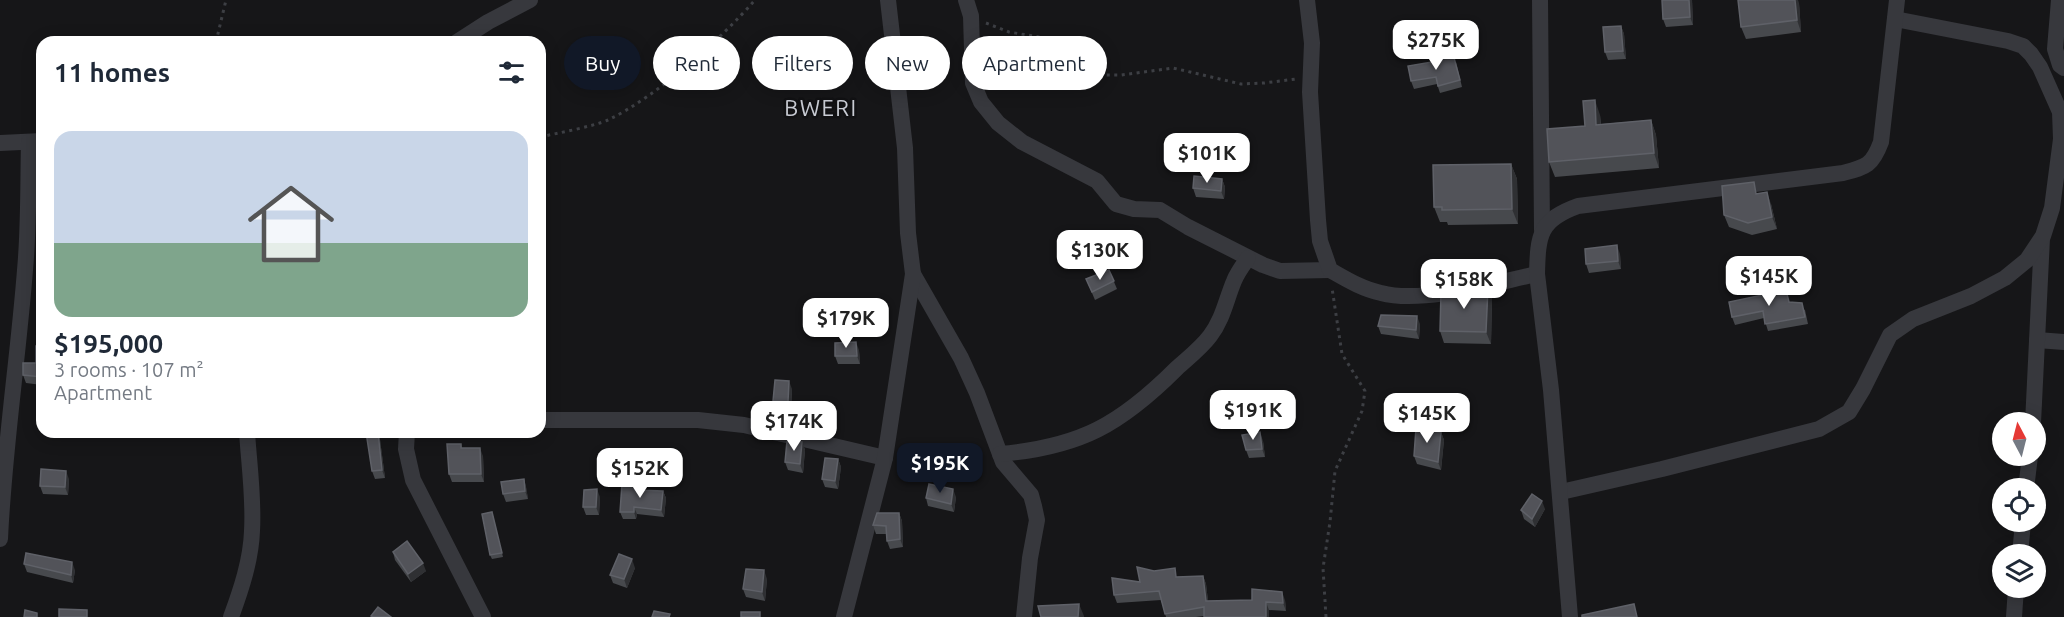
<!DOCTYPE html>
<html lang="en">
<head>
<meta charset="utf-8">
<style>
	:root { --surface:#fff; --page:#f6f6f7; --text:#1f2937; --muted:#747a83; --line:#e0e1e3; --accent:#111827 }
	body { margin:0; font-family:Ubuntu,sans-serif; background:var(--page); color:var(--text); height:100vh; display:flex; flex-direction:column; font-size:22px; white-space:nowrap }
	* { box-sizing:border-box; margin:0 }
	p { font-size:20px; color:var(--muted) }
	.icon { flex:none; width:33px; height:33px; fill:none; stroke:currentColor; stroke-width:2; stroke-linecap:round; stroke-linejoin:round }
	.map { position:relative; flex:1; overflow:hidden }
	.drawer { position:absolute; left:36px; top:36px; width:510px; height:402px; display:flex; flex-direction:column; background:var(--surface); border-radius:18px; box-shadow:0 3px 15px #0003 }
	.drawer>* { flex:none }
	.hud { position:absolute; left:564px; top:36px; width:570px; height:54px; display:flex; gap:12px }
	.needle { width:39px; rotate:353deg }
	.buttons { position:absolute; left:1992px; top:412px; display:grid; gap:12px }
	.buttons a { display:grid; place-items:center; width:54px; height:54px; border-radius:50%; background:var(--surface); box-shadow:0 3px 15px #0003; font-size:30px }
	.price { position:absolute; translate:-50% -51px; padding:0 14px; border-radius:12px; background:#fff; color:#222; font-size:20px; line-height:39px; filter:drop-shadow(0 2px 3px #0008) }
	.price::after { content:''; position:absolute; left:50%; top:36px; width:18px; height:14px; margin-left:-9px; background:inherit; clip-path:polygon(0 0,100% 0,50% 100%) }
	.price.selected { background:var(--accent); color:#fff }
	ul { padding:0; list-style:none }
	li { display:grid; align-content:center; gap:12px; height:318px; padding:0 18px }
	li+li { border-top:2px solid var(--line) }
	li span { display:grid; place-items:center; height:186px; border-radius:18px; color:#555 }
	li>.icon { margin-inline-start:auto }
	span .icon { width:108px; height:108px; fill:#fffc; stroke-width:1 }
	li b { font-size:26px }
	h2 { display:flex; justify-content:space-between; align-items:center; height:72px; padding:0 18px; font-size:26px }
	.pill { padding:0 21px; border-radius:27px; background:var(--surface); box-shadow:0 3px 15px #0003; font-size:21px; line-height:54px }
	.pill.selected { background:var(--accent); color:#fff }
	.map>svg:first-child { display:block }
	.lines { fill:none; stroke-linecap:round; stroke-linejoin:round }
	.path { stroke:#3d3f44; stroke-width:3; stroke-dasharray:3 4.5; stroke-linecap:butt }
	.minor { stroke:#37383d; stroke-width:16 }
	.wall { fill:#47494d }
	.shaded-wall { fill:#2f3033 }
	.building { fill:#525359; stroke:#5f6168; stroke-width:1.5 }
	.labels { text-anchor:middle; stroke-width:5; stroke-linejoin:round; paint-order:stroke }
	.quarter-label { font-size:22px; letter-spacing:1.5px; fill:#c9ccd4; stroke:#111113 }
</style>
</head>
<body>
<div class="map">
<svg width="2064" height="617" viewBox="0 0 2064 617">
	<rect width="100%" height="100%" fill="#161618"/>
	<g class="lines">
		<g class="path">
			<polyline points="986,23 1009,32 1039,37 1061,47 1086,70 1098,75 1121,75 1173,68 1241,84 1264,83 1296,79"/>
			<polyline points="216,42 226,0"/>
			<path d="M540 137C558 133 591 127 608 120 656 97 720 40 755 0"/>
			<polyline points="1326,617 1323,568 1330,522 1335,471 1362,411 1365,391 1342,354 1332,288"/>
		</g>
		<g class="minor">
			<polyline points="966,0 971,16 973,83 981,102 998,123 1022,142 1097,181 1116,204 1134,209 1160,210 1188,227 1263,265 1280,271 1330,270"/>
			<path d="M1307 0 1312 43 1310 92 1318 220 1320 241 1330 270C1346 279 1362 289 1381 293 1423 304 1494 283 1537 274"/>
			<polyline points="1540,0 1542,230"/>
			<polyline points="2059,0 2055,49 2060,65 2064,68"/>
			<polyline points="457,42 488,22 530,0"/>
			<polyline points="0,143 42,141"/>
			<polyline points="913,274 961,358 977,393 1003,462 1031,495 1034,506 1037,520 1030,558 1024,617"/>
			<polyline points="2037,340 2064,342"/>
			<polyline points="540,420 698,420 744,425 885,458"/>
			<polyline points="2033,423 2042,238"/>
			<polyline points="407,432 406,449 413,480 483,617"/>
			<path d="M1000 454C1080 447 1120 425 1177 368 1188 358 1201 348 1210 336 1223 319 1226 300 1234 281 1237 273 1243 265 1248 258"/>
			<polyline points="2026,489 2030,456"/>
			<polyline points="1561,492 1662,469 1819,429 1849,412 1863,389 1890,335 1913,319 1971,296 2005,278 2027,260 2043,236 2052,208 2061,139 2060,112 2040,67 2031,54 2023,46 2008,41 1895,19"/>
			<path d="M0 539C4 449 18 360 25 270 29 227 28 184 29 142"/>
			<polyline points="2020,555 2023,522"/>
			<path d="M231 617C241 590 251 560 252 531 254 498 249 464 247 432"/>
			<polyline points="844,617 885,458 913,274 908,233 905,148 888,0"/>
			<path d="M1570 617 1551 390 1537 274C1538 235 1539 220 1578 206L1843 173C1866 167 1872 166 1881 142L1897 0"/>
			<polyline points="2014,617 2016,588"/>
		</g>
	</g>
	<g class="wall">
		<polygon points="1692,0 1693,25 1666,27 1663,19"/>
		<polygon points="1799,3 1801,32 1746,39 1741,27"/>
		<polygon points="1621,26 1624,34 1626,59 1608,60 1605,52"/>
		<polygon points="1456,62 1462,87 1440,93 1437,84 1414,89 1411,81"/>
		<polygon points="1600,115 1601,124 1651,120 1656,135 1659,168 1555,177 1549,162 1585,126"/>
		<polygon points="1511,164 1517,179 1518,224 1448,225 1447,222 1440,222 1434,207"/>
		<polygon points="1222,179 1225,187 1224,199 1196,197 1193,188"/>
		<polygon points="1758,193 1771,204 1777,229 1752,235 1729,227 1724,215"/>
		<polygon points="1620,254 1621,269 1589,273 1586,264"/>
		<polygon points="1109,270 1117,289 1095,300 1086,279"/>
		<polygon points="1488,287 1492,299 1491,344 1444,343 1440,331"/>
		<polygon points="1790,302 1805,310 1808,324 1768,331 1764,318 1735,325 1732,317"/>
		<polygon points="825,304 828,312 827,332 813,334 810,325"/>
		<polygon points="1420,324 1419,339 1381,334 1378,326"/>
		<polygon points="42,346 42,385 26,383 23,375 36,363"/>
		<polygon points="859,350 860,364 838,364 835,356"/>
		<polygon points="792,389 791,411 776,409 773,401"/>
		<polygon points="366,432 379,432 385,478 375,479 372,471"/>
		<polygon points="1441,432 1444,440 1441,470 1417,464 1414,456"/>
		<polygon points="1263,441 1265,457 1249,458 1246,450"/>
		<polygon points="802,442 805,450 803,473 788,470 785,462"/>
		<polygon points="461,444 462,448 483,456 484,482 452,482 449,474"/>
		<polygon points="838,459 841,467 838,489 825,487 822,479"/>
		<polygon points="69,479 68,495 43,494 40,486"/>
		<polygon points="524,479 526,487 528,499 506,502 503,494"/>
		<polygon points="635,485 637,490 663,491 666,498 664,517 637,514 636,519 623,519 620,512"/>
		<polygon points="600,497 599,515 586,515 583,507"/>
		<polygon points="956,497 954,512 928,506 926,498"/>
		<polygon points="1545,509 1535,527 1524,519 1521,510"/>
		<polygon points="492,512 503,557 492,559 490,555"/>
		<polygon points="899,513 902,521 903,547 890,549 887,541 887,534 876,534 873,525"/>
		<polygon points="393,552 426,571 411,582 395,560"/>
		<polygon points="24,564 75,570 73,583 27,572"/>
		<polygon points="635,568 627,588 613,583 610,575"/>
		<polygon points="1203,576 1206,584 1208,601 1285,600 1286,611 1269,610 1269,617 1204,617 1204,616 1196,617 1166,617 1161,600 1117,603 1114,595 1140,582 1179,577"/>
		<polygon points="767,579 765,601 746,597 743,589"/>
	</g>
	<g class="shaded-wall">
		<polygon points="1689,0 1692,0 1693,25 1690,17"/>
		<polygon points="1795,0 1798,0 1799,3 1801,32 1797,20"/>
		<polygon points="1621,26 1624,34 1626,59 1623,51"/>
		<polygon points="1595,100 1600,115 1602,140 1596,125"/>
		<polygon points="1651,120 1656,135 1659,168 1654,153"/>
		<polygon points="1511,164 1517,179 1518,224 1512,209"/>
		<polygon points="1222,179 1225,187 1224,199 1221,191"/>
		<polygon points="1767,192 1771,204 1777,229 1772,217"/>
		<polygon points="1617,245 1620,254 1621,269 1618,261"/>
		<polygon points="1488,287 1492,299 1491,344 1486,332"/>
		<polygon points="825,304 828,312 827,332 824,324"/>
		<polygon points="1417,316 1420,324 1419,339 1416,330"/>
		<polygon points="856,342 859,350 860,364 857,356"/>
		<polygon points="789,381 792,389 791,411 788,402"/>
		<polygon points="378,432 379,432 385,478 382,470"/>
		<polygon points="1260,432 1263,441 1265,457 1262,449"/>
		<polygon points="1441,432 1444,440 1441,470 1438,462"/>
		<polygon points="802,442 805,450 803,473 800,464"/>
		<polygon points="480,448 483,456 484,482 481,474"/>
		<polygon points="838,459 841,467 838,489 835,481"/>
		<polygon points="66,471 69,479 68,495 65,487"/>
		<polygon points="524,479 526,487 528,499 525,491"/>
		<polygon points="597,489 600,497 599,515 596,507"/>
		<polygon points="953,489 956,497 954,512 951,504"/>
		<polygon points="663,491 666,498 664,517 661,510"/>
		<polygon points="1542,501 1545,509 1535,527 1532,519"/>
		<polygon points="634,507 637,514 636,519 634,512"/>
		<polygon points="899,513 902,521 903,547 900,539"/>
		<polygon points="632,559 635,568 627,588 624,579"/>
		<polygon points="72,562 75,570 73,583 71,575"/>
		<polygon points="423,563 426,571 411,582 408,574"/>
		<polygon points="764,570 767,579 765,601 762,592"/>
		<polygon points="1203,576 1206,584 1209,609 1206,601"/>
		<polygon points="1282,592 1285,600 1286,611 1283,603"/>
		<polygon points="1266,602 1269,610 1269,617 1266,617"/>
		<polygon points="1079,604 1084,616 1084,617 1078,617"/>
	</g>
	<g class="building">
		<polygon points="1662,0 1689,0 1690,17 1663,19"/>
		<polygon points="1738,0 1795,0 1797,20 1741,27"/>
		<polygon points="1621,26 1623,51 1605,52 1603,27"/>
		<polygon points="1453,54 1460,80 1438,86 1436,77 1411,81 1408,66 1432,62 1431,60"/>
		<polygon points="1595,100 1596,125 1651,120 1654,153 1549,162 1547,129 1585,126 1583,101"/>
		<polygon points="1511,164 1512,209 1442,210 1442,207 1434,207 1433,165"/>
		<polygon points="1194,176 1222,179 1221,191 1193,188"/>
		<polygon points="1754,182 1756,194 1767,192 1772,217 1748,223 1724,215 1722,186"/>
		<polygon points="1617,245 1618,261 1586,264 1585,249"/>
		<polygon points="1109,270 1114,281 1092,292 1086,279"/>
		<polygon points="1469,287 1488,287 1486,332 1440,331 1441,292"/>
		<polygon points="1786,290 1789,302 1802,303 1805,317 1765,324 1763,311 1732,317 1729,302"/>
		<polygon points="811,304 825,304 824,324 810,325"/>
		<polygon points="1381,315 1417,316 1416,330 1378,326"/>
		<polygon points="856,342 857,356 835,356 835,343"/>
		<polygon points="36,346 42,346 42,377 23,375 23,363 36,363"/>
		<polygon points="775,380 789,381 788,402 773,401"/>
		<polygon points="1416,428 1441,432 1438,462 1414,456"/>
		<polygon points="366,432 378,432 382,470 372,471"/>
		<polygon points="1260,432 1262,449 1246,450 1242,435"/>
		<polygon points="787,441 802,442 800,464 785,462"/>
		<polygon points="447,444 461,444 461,448 480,448 481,474 449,474"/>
		<polygon points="825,458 838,459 835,481 822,479"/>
		<polygon points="41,469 66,471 65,487 40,486"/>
		<polygon points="524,479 525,491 503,494 501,482"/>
		<polygon points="622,484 635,485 635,490 663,491 661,510 634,507 634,512 620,512"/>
		<polygon points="929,484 953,489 951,504 926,498"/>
		<polygon points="597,489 596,507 583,507 584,490"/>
		<polygon points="1532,494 1542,501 1532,519 1521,510"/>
		<polygon points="492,512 502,553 490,555 482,514"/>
		<polygon points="877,513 899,513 900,539 887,541 886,526 873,525"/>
		<polygon points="407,541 423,563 408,574 393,552"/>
		<polygon points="26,553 72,562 71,575 24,564"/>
		<polygon points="619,554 632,559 624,579 610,575"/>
		<polygon points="1137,567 1154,571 1175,568 1176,577 1203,576 1206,601 1252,600 1252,589 1282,592 1283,603 1266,602 1266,617 1204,617 1204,607 1165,614 1159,591 1114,595 1112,578 1140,582"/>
		<polygon points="746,569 764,570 762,592 743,589"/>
		<polygon points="1079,604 1078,617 1041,617 1038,606"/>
		<polygon points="1634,604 1637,617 1582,617 1582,615"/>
		<polygon points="378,607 391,617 373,617 371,616"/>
		<polygon points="59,609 87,610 87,617 59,617"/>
		<polygon points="25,610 37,613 37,617 24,617"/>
		<polygon points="654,611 670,614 669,617 652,617"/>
		<rect x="741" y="612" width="19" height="5"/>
	</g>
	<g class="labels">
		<g class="quarter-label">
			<text x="821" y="116">BWERI</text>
		</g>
	</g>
</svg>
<div class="buttons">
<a><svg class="needle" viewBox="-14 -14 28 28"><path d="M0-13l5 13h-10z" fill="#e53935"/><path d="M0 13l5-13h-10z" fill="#747a83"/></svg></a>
<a><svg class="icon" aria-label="locate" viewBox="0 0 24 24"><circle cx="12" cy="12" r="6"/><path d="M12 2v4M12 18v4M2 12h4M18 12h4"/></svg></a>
<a><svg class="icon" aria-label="layers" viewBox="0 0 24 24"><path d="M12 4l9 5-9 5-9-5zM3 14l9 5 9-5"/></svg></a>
</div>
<b class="price" style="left:1436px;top:71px">$275K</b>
<b class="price" style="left:1207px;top:184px">$101K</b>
<b class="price" style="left:1100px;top:281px">$130K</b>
<b class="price" style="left:1769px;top:307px">$145K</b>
<b class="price" style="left:1464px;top:310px">$158K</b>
<b class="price" style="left:846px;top:349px">$179K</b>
<b class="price" style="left:1253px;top:441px">$191K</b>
<b class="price" style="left:1427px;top:444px">$145K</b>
<b class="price" style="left:794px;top:452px">$174K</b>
<b class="price selected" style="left:940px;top:494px">$195K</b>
<b class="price" style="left:640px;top:499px">$152K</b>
<div class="hud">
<a class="pill selected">Buy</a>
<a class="pill">Rent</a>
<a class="pill">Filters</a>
<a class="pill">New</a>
<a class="pill">Apartment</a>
</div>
<section class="drawer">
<h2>11 homes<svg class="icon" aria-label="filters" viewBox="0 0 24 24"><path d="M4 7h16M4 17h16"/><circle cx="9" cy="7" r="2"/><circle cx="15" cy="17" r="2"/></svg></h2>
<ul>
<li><span style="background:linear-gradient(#c9d6e8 60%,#7fa58c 0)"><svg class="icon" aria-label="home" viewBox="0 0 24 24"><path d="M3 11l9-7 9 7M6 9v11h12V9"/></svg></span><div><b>$195,000</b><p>3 rooms · 107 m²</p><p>Apartment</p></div></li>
</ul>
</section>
</div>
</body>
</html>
